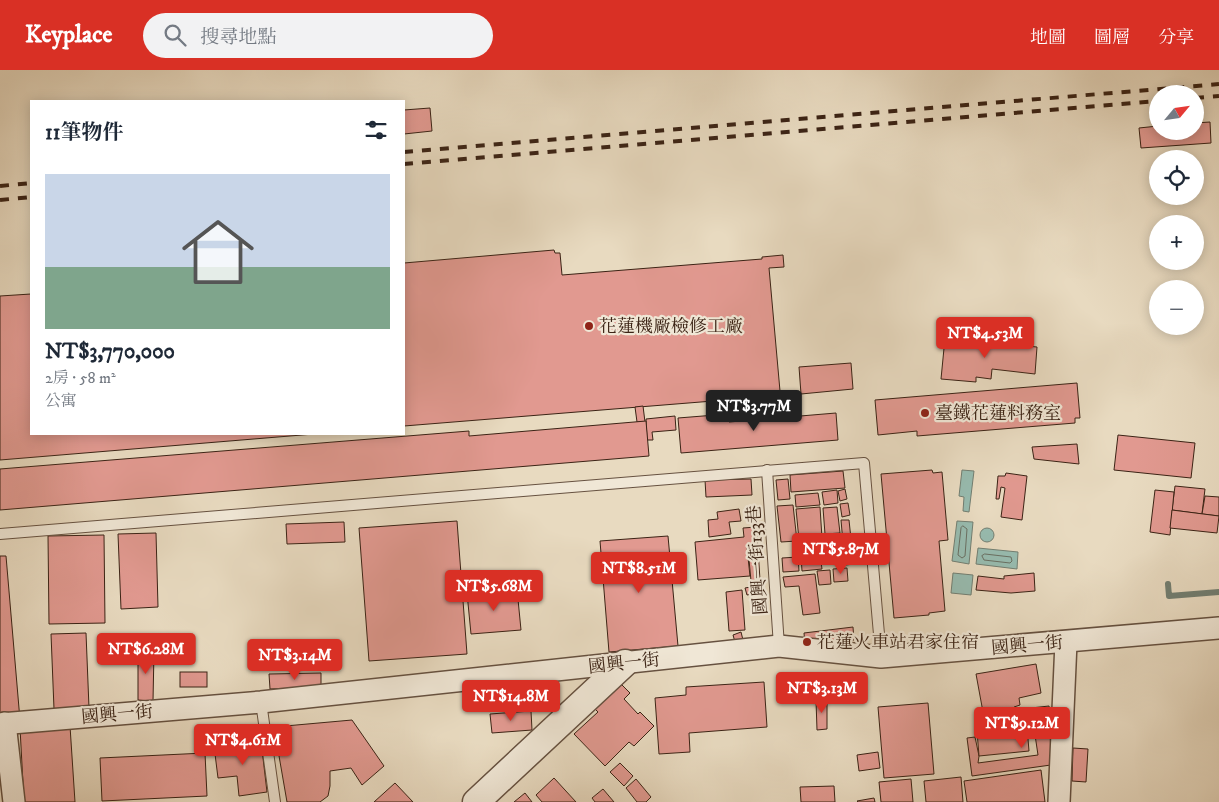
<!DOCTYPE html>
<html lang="zh-TW">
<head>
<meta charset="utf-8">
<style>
	:root { --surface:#fff; --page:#f2f2f3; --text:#1f2937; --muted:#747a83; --accent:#d93025 }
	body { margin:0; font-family:"IM FELL DW Pica","Noto Serif TC",serif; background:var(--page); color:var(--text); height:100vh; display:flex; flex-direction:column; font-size:19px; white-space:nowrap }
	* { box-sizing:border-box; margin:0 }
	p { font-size:16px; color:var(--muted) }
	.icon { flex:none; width:28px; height:28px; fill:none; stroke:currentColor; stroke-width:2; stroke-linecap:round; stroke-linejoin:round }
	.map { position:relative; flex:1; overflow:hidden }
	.side { position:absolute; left:30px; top:30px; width:375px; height:335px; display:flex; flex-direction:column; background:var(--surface); border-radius:0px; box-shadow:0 2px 12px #0003 }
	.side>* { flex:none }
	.needle { width:32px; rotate:61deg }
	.tools { position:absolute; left:1149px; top:15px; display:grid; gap:10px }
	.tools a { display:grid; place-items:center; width:55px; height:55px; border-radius:50%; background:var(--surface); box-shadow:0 2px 12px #0003; font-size:25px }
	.price { position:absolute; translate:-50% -42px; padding:0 11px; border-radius:5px; background:var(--accent); color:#fff; font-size:16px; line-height:32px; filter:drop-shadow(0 1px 2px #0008) }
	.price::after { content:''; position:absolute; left:50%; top:30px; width:15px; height:11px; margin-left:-8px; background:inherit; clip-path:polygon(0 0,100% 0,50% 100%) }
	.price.selected { background:#222; color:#fff }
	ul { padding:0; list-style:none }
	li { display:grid; align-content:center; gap:10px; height:265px; padding:0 15px }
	li span { display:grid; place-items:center; height:155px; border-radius:0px; color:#555 }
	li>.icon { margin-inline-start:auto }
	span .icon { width:90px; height:90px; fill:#fffc; stroke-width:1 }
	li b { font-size:21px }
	h2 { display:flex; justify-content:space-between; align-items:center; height:60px; padding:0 15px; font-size:21px }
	header { display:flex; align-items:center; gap:30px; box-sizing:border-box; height:70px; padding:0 25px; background:var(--accent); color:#fff }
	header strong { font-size:24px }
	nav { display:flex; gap:28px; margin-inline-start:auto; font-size:18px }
	.search { width:350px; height:45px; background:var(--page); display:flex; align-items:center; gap:12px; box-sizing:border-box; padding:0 18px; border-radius:28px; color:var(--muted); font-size:19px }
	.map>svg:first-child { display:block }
	.water { fill:#97bbaf; stroke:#727e71 }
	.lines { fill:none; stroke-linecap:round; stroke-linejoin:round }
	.shore { stroke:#696f62; stroke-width:1 }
	.stream { stroke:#727e71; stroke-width:6 }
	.building { fill:#e19990; stroke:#3b2315 }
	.service-casing { stroke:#665140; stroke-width:12 }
	.minor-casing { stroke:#665140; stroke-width:24 }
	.tertiary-casing { stroke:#665140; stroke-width:29 }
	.service { stroke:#f0e7d6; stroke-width:10 }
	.minor { stroke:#f0e7d6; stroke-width:21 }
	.tertiary { stroke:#f0e7d6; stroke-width:26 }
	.rail { stroke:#3b2315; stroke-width:4; stroke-dasharray:9 9; stroke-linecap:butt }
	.poi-dot { fill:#8f2418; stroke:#f0e7d6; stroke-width:2 }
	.labels { text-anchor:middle; stroke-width:4.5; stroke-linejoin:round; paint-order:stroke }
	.poi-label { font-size:18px; fill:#3b2315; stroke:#f0e7d6; text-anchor:start }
	.street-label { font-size:18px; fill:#3b2315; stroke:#f0e7d6 }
</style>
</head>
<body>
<header>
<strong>Keyplace</strong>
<div class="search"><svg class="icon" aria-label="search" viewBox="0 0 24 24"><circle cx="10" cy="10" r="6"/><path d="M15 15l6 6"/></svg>搜尋地點</div>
<nav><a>地圖</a><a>圖層</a><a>分享</a></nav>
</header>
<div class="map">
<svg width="1219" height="732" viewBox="0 0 1219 732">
	<rect width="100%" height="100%" fill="#e8dac0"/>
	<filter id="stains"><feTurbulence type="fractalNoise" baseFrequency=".004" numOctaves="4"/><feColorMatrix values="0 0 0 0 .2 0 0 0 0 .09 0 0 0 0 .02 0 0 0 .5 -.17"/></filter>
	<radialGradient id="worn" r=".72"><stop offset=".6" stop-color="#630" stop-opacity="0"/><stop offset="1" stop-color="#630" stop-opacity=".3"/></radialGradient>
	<g class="water">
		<polygon points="962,400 974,401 969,442 963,441 964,427 959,426"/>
		<polygon points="957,451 973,452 969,494 952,491"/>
		<circle cx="987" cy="465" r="7"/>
		<polygon points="978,478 1018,482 1017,499 976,494"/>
		<polygon points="953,503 973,505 971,525 951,523"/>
	</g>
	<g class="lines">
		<g class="shore">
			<polygon points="963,456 967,459 965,486 962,488 958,485 961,458"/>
			<polygon points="985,484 1011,487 1012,491 1010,493 984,490 982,486"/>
		</g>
		<polyline class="stream" points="1168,514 1169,526 1219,522"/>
	</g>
	<g class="building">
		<polygon points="430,38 432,61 404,64 404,40"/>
		<polygon points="1210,52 1211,73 1141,78 1139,58 1158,56 1158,61 1195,61 1195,53"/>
		<polygon points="554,180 555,183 560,183 562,205 762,189 762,187 783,185 784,197 769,198 780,321 774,322 775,326 404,356 404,193"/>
		<polygon points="31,224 31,364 314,364 0,390 0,226"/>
		<polygon points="945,268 1037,277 1035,304 992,299 991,309 976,307 976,312 941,309"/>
		<polygon points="851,293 853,319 801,324 799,297"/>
		<polygon points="1077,313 1080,348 1075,348 1075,353 917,366 917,361 878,365 875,330"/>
		<polygon points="643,336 645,352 637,352 635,337"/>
		<polygon points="836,343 838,370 681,383 678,348 728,344 729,352"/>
		<polygon points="675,346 676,360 652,362 653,370 647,370 646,349"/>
		<polygon points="646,351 649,386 0,440 0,399 469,361 469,366"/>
		<polygon points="1118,365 1195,373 1191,408 1114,400"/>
		<polygon points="1077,374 1079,394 1034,389 1032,377"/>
		<polygon points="932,400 933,403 942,402 948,470 939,471 945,541 929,543 929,545 894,548 881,404"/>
		<polygon points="843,401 845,418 791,422 790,405"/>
		<polygon points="1006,403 1027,406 1022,450 1001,447 1005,418 1001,417 999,429 996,429 998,406 1005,406"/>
		<polygon points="751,409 752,425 706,427 705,410"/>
		<polygon points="788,409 790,429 778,430 776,410"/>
		<polygon points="1175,416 1205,419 1202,444 1172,440"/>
		<polygon points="845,419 847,429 840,431 838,421"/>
		<polygon points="837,420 838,433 824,435 822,422"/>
		<polygon points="1155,420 1174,422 1170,465 1150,462"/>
		<polygon points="818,423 820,435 796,437 795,425"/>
		<polygon points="1205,426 1219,427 1219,446 1202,444"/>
		<polygon points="848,433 850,445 842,447 840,434"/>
		<polygon points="793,435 797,471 781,472 777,436"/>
		<polygon points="820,437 822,468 799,470 796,439"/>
		<polygon points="837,437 840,463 825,464 823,438"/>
		<polygon points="739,439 741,451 729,452 731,464 709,467 708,450 718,449 717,442"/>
		<polygon points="1172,440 1219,446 1217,463 1170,458"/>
		<polygon points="841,450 849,450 851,469 852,472 843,473"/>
		<polygon points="457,451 467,584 369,591 359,458"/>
		<polygon points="344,452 345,472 287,474 286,454"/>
		<polygon points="756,457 758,477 747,478 750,506 698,510 695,472 744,467 743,458"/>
		<polygon points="156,463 158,537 121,539 118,464"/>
		<polygon points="104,465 105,553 49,554 48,466"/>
		<polygon points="668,466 678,576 609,582 600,471"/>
		<polygon points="840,468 842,492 827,493 825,469"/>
		<polygon points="853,477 855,494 845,495 843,478"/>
		<polygon points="748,479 758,479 760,510 751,511"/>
		<polygon points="820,484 822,499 802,501 801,486"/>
		<polygon points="0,486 6,486 20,650 0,652"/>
		<polygon points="798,487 799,501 783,502 782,488"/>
		<polygon points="847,498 848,511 834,512 833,499"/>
		<polygon points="830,500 831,514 819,515 817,501"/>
		<polygon points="1034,503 1035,521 1011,523 976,520 978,506 1004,509 1004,506"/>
		<polygon points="815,504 820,543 803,545 799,516 785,517 783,507"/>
		<polygon points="761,515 763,522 747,525 745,518"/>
		<polygon points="517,519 521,560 471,564 467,523"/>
		<polygon points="742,520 745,560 729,561 726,522"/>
		<polygon points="853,557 854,570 805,575 804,563"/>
		<polygon points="741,562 743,570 735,572 733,565"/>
		<polygon points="86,563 89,638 54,639 51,564"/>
		<polygon points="138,581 154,581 153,631 138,630"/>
		<polygon points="1036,594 1041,623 1019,628 1020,635 1014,637 1016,648 985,653 976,604"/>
		<rect x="180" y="602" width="27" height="15"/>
		<polygon points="321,603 321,617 270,619 269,604"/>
		<polygon points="619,612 630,623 624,629 638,644 640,642 654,656 634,676 629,672 605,696 574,664 598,642 593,637"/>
		<polygon points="764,612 767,657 689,663 690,682 659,684 655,628 686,625 686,617"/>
		<polygon points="827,629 827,659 817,660 816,630"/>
		<polygon points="928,633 934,704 884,708 878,637"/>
		<polygon points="1049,636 1058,694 972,706 967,668 975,667 979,686 978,693 1038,685 1031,638"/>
		<polygon points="531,641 532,660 492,663 490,644"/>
		<polygon points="352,650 384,696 362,715 351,698 330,701 330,716 328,726 320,732 287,732 274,657"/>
		<polygon points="1001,654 1002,661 994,663 992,656"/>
		<polygon points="70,656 75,732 24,732 20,658"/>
		<polygon points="1027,657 1029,681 979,686 977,661 992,659 993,668 1007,667 1006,659"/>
		<polygon points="261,671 267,722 239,726 237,706 218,708 214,676"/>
		<polygon points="1073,678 1088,679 1086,712 1072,711"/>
		<polygon points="878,682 880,698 859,701 857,685"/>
		<polygon points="205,683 207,726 102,731 100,688"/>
		<polygon points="620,693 633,706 624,716 610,702"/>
		<polygon points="1041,700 1045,732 967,732 964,711"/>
		<polygon points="961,707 963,732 926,732 924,711"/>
		<polygon points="554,708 576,732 542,732 536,725"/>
		<polygon points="636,709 651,727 646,732 637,732 626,718"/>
		<polygon points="911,709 913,732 881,732 879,712"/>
		<polygon points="395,713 413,732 374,732"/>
		<polygon points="834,716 835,732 801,732 800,717"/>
		<polygon points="603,719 614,732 595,732 592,728"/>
		<polygon points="525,723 532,732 514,732"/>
		<polygon points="874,728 875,732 858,732 857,731"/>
	</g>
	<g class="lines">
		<defs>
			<g id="service">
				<polyline points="767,400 779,576"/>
				<polyline points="0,464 864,393 881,587"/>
				<polyline points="261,632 275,732"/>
			</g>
			<g id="minor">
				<polyline points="5,653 14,732"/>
				<polyline points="0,654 261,632 779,576 881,587 1219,558"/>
				<polyline points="1059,732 1066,572"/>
			</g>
			<polyline id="tertiary" points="476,732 625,593"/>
		</defs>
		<use href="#service" class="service-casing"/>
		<use href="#minor" class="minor-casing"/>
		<use href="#tertiary" class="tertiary-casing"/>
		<use href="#service" class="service"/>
		<use href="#minor" class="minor"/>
		<use href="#tertiary" class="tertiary"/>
		<g class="rail">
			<polyline points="1195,28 1219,26"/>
			<polyline points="404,82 1219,14"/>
			<polyline points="404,94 1158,31"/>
			<polyline points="0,116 31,113"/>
			<polyline points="0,130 31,127"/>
		</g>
	</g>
	<g class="poi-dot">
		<circle cx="589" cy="256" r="5"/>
		<circle cx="925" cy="343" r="5"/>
		<circle cx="807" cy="572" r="5"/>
	</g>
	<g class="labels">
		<g class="poi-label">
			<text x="599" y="262">花蓮機廠檢修工廠</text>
			<text x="935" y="349">臺鐵花蓮料務室</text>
			<text x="817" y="578">花蓮火車站君家住宿</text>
		</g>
		<g class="street-label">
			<text transform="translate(757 490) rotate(-94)" y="6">國興一街133巷</text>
			<text transform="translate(1027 575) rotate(-5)" y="6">國興一街</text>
			<text transform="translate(624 593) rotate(-6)" y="6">國興一街</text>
			<text transform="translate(117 644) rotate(-5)" y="6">國興一街</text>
		</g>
	</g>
	<rect width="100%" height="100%" filter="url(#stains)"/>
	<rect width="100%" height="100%" fill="url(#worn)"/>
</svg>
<div class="tools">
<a><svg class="needle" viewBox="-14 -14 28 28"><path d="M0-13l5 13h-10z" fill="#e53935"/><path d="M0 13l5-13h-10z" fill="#747a83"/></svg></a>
<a><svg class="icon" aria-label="locate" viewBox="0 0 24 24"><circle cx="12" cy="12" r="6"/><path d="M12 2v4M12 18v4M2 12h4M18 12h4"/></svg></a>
<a>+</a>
<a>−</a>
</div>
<b class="price" style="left:985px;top:289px">NT$4.53M</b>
<b class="price selected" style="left:754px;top:362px">NT$3.77M</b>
<b class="price" style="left:841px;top:505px">NT$5.87M</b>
<b class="price" style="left:639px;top:524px">NT$8.51M</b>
<b class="price" style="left:494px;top:542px">NT$5.68M</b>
<b class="price" style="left:146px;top:605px">NT$6.28M</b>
<b class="price" style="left:295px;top:611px">NT$3.14M</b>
<b class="price" style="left:822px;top:644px">NT$3.13M</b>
<b class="price" style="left:511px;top:652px">NT$14.8M</b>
<b class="price" style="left:1022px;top:679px">NT$9.12M</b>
<b class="price" style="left:243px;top:696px">NT$4.61M</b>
<section class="side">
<h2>11筆物件<svg class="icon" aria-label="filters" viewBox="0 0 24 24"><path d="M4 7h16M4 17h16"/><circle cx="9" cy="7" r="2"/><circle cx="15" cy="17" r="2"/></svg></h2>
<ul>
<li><span style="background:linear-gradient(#c9d6e8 60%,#7fa58c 0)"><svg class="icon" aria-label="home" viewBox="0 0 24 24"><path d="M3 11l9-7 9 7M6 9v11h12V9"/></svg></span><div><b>NT$3,770,000</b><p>2房 · 58 m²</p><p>公寓</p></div></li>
</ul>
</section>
</div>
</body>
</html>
